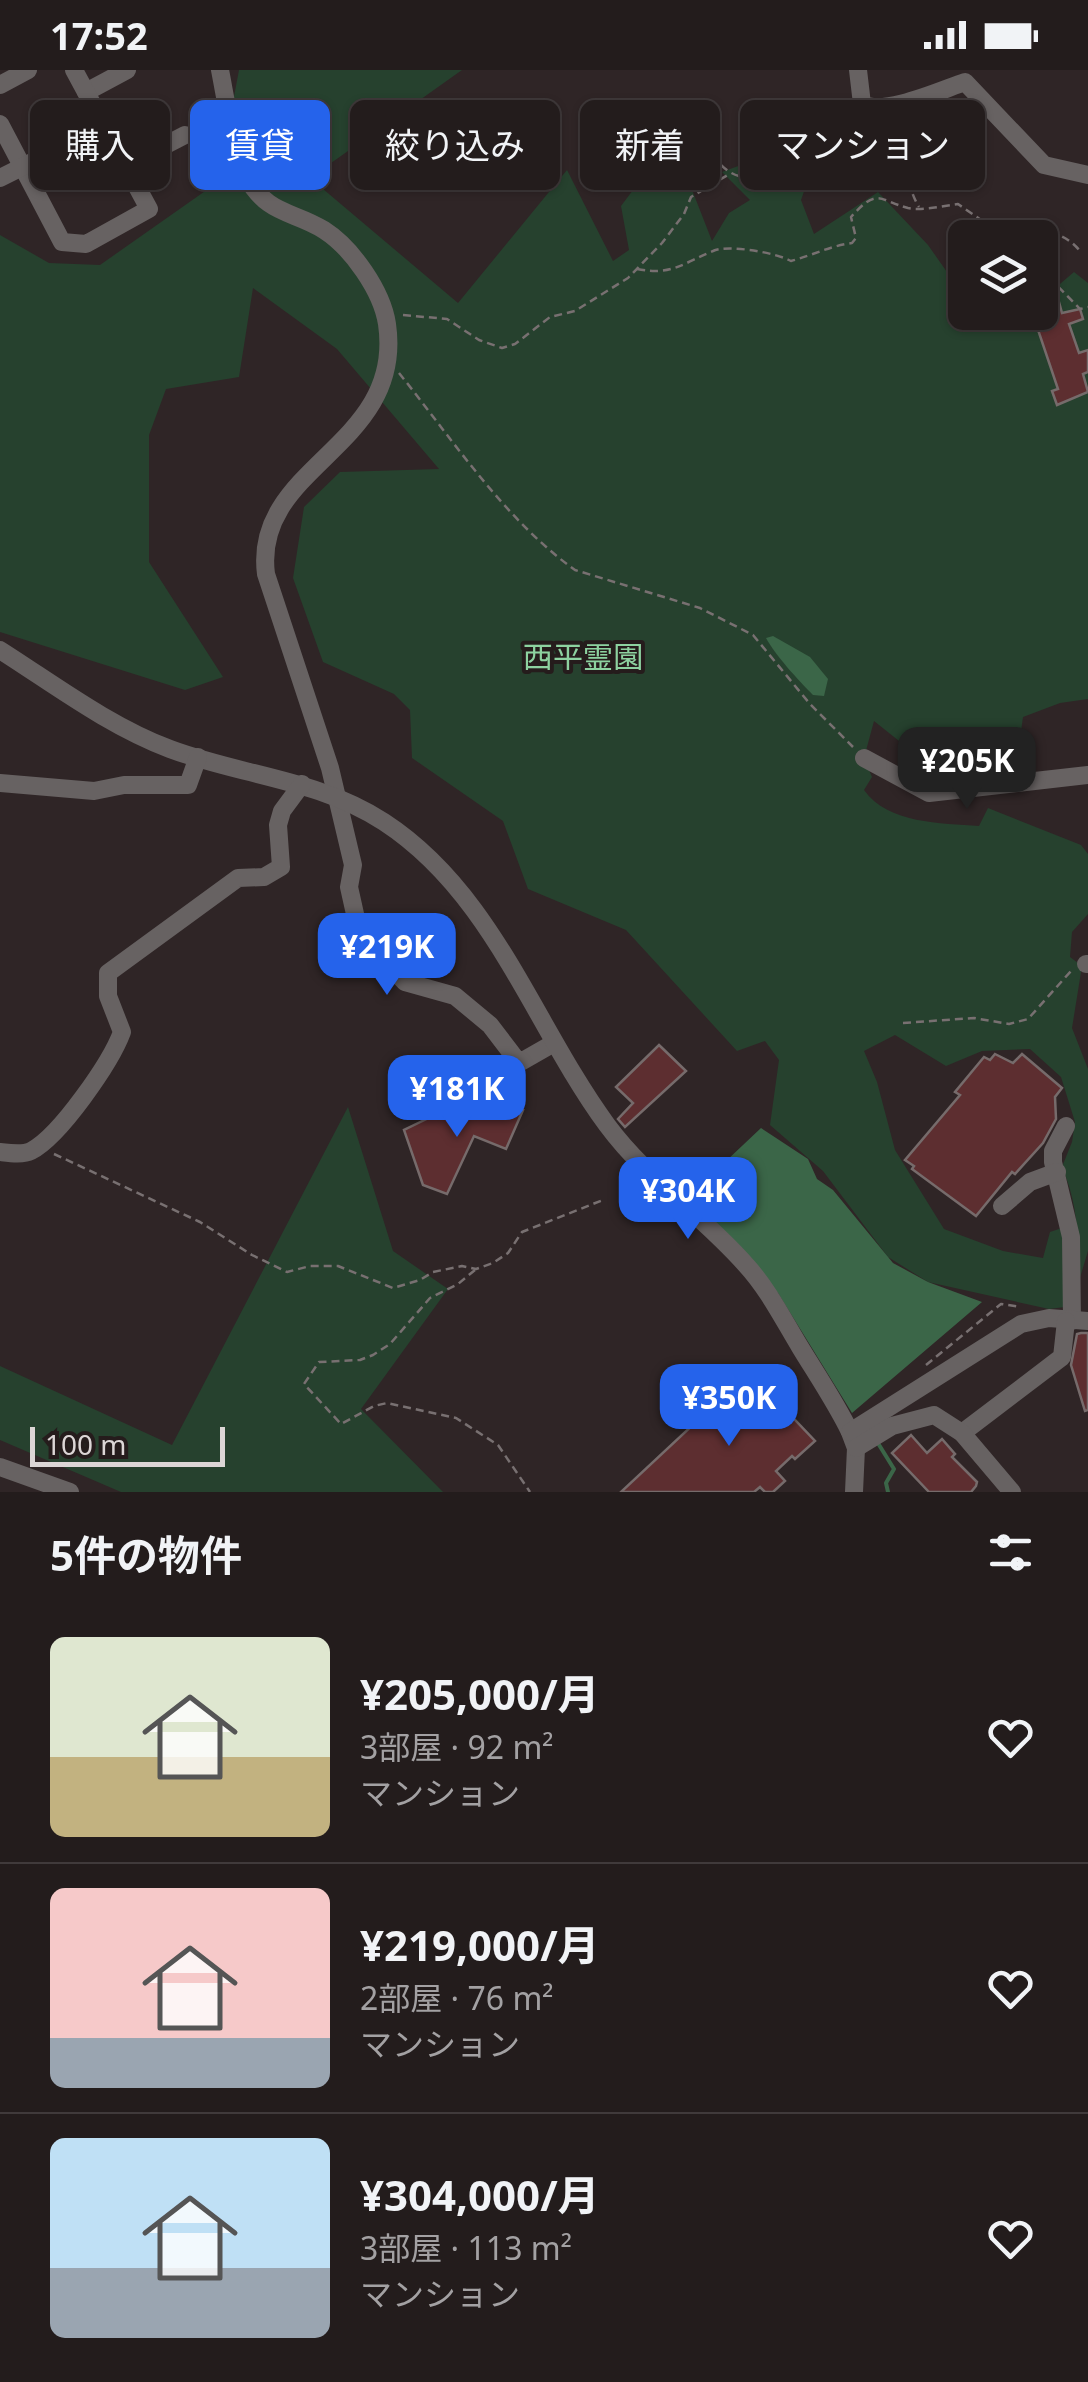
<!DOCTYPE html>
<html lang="ja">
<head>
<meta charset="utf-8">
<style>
	:root { --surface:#231c1c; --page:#2b2525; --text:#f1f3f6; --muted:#a3a1a3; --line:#403a3b; --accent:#2563eb }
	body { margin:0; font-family:"Noto Sans","Noto Sans JP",sans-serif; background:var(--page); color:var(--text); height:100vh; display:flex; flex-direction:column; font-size:38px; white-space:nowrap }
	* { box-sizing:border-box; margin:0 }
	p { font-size:32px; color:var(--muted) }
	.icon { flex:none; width:55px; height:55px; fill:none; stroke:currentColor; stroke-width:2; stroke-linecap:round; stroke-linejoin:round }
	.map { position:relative; height:1422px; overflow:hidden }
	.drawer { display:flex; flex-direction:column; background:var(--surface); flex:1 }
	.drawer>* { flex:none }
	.banner { position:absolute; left:30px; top:30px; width:1030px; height:90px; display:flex; gap:20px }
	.buttons { position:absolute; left:948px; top:150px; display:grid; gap:20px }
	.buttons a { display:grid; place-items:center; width:110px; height:110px; border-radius:15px; background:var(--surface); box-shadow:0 2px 8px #0004,0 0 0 2px var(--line); font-size:50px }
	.scale { position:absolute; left:30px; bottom:25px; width:195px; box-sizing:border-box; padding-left:10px; border:5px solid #dcd6d6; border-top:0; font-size:28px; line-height:35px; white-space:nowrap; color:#dcd6d6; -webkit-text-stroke:8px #251c1c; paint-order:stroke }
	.price { position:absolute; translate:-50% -85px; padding:0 22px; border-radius:20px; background:var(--accent); color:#fff; font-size:32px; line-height:65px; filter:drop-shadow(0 2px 5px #0008) }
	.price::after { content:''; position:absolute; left:50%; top:60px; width:30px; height:22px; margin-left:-15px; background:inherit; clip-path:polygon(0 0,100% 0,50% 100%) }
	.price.on { background:#222; color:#fff }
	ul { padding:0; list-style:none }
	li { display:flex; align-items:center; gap:30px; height:250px; padding:0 50px }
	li+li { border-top:2px solid var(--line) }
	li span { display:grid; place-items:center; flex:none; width:280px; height:200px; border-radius:15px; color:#555 }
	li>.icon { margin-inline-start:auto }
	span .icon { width:120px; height:120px; fill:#fffc; stroke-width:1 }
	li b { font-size:42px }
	h2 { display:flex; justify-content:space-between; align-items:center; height:120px; padding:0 50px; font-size:42px }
	.pill { padding:0 35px; border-radius:15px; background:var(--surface); box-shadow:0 2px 8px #0004,0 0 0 2px var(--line); font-size:35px; line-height:90px }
	.pill.on { background:var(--accent); color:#fff }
	.status { display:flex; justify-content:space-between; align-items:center; height:70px; padding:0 50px; background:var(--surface); direction:ltr }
	.status svg { height:28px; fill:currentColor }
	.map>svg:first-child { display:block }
	.green { fill:#26412e }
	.water { fill:#3b6648 }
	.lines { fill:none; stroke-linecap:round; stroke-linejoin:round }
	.stream { stroke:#3b6648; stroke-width:4 }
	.building { fill:#5d2e30; stroke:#766b6b; stroke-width:2.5 }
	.path { stroke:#787071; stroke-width:2.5; stroke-dasharray:8 5; stroke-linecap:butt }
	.minor { stroke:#676262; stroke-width:18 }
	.labels { text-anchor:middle; stroke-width:8; stroke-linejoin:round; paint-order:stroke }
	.park-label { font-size:30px; fill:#8dd2a0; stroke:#251c1c }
</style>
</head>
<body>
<div class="status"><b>17:52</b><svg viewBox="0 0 49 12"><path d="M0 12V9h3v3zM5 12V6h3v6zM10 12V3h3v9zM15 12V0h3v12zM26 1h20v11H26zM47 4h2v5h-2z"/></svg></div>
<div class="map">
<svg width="1088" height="1422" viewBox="0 0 1088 1422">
	<rect width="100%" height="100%" fill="#2f2526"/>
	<g class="green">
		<path d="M239 0H462L310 108 458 233 567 100 613 191 629 180 621 136 651 96 687 107 712 171 729 143 750 130 722 102 760 88 779 99 816 87 801 130 814 164 878 122 928 175 954 212 965 214V242L989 243 992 249 1012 255 1026 243 1040 242V231L1074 202 1088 213V629L1060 633 1023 647 1019 676 1007 686 1008 708 948 710 874 651 864 688 872 707 864 720C888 754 941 753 979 756L988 738 1081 775 1088 784V844L1072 862 1070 887 1082 896 1072 958 1088 999V1181L1076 1221C1079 1176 1080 1139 1062 1097L1072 1072 1075 1052 1061 1007 1030 979 982 981 946 996 895 965 864 981 877 1012 895 1080 944 1159 1003 1181 1043 1188 1050 1162 1062 1158 1065 1237 1049 1239 928 1212 888 1187 823 1101 770 1055 779 990 765 971 737 981 626 860 528 819 503 751 412 688 410 640 394 624 323 592 293 508 304 437 340 402 439 399 337 279 253 218 239 307 166 319 149 365V492L223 607 185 620 0 562V165L49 193 100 195 218 112Z"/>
		<polygon points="348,1037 393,1181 448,1219 361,1339 443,1422 121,1422 0,1370 0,1296 172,1375"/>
	</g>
	<g class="water">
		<path d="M773 566 810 587 828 609 824 626 813 625C798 610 776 586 766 568Z"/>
		<polygon points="761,1058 808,1089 817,1109 833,1120 893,1193 928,1212 982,1232 852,1343 778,1223 689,1126"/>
	</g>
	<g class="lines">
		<polyline class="stream" points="876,1370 894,1399 886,1413 888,1422"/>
	</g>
	<g class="building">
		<polygon points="1059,232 1062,243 1080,239 1083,249 1069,254 1079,283 1088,280 1088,302 1083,304 1088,322 1057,335 1052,321 1058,319 1032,242 1040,242 1040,238"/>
		<polygon points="659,975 686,1001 625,1057 618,1049 633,1033 616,1017"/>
		<polygon points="995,984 1013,993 1022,984 1062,1018 1055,1027 1056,1049 1043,1073 1015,1104 1012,1102 976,1146 912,1099 914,1096 905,1090 960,1025 955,1022 984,987 990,990"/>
		<polygon points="487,1028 523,1040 506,1079 474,1066 447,1124 423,1115 404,1060 441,1042 451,1046 456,1040 477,1048"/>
		<polygon points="1081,1263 1088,1263 1088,1340 1085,1341 1071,1295 1077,1264"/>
		<polygon points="743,1308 768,1336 776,1330 815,1371 795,1389 792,1386 776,1401 785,1411 773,1422 765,1422 760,1417 754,1422 621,1422"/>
		<polygon points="911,1365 927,1383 942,1369 955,1384 952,1387 977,1412 976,1416 971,1422 929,1422 892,1383"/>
	</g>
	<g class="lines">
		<g class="path">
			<path d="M903 47C904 74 904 113 919 137"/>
			<path d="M694 51C709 79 723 117 763 105L797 73 812 52 847 39"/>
			<path d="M1012 168C1036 156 1063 160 1080 181"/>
			<polyline points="1040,198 1080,239 1088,237"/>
			<path d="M637 199C672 206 683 193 713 181 728 174 777 183 791 191 813 185 830 176 852 173L856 168 851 147C878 117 878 130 908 138 922 141 943 136 958 134L1007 168"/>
			<polyline points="403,245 447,249 479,270 502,278 515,274 550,247 575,241 628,208 662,173 684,144 691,127 731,103"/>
			<path d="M399 303C453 370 505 450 575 500L700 538 753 565 810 634 853 677"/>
			<polyline points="903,953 974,948 1009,954 1028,949 1071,901"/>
			<polyline points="54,1084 200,1152 252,1185 287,1202 310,1196 338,1196 393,1218 420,1210 433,1202 462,1196 476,1199 493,1193 508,1183 522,1162 603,1130"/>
			<polyline points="475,1200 458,1214 430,1228 390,1274 373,1285 360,1290 319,1292 304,1314 341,1354 374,1336 387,1333 456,1348 498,1375 530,1422"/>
			<polyline points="926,1295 1001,1234 1021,1237"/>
		</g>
		<g class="minor">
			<path d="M220 0C225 25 234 85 245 104 267 146 292 140 324 160 352 178 382 221 387 254 405 378 252 395 266 504L330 698 353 795 349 817 357 853 382 888 405 912 455 926 490 955 519 993 554 973"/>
			<path d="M858 0 862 34C885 46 941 20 965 12L1044 95 1088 105"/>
			<polyline points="0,15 28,0"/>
			<polyline points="86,22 127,0"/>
			<polyline points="0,54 62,172 86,174 149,139 74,0"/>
			<polyline points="125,96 185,65"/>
			<polyline points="0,108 70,73"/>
			<path d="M0 580C55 615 109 656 170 679 242 706 318 709 384 752 493 823 533 954 607 1055 647 1109 702 1145 746 1195 768 1219 783 1249 800 1277 817 1305 836 1333 850 1362L856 1378 854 1422"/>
			<polyline points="864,688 929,723 1088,705"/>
			<polyline points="0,713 94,721 124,715 188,715 198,687"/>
			<polyline points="1086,894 1088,894"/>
			<polyline points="1066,1056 1053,1081 1053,1092 1071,1167 1072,1251"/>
			<path d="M0 1082C9 1083 23 1085 31 1081 60 1066 111 992 122 962L108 926V903L238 808 264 807 281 797 278 755 282 741 302 714"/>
			<polyline points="1002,1136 1030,1112 1057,1102"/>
			<polyline points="850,1362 1021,1254 1049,1248 1088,1251"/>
			<polyline points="962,1363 1062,1287 1066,1251"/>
			<polyline points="856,1378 892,1356 934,1345 962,1363 1012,1422"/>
			<polyline points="0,1397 70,1422"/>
		</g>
	</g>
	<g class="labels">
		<g class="park-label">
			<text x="583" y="598">西平霊園</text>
		</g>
	</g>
</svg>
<div class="buttons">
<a><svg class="icon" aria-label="layers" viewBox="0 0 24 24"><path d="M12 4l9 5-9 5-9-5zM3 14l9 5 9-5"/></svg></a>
</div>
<div class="scale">100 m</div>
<b class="price on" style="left:967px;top:742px">¥205K</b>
<b class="price" style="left:387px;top:928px">¥219K</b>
<b class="price" style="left:457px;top:1070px">¥181K</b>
<b class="price" style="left:688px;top:1172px">¥304K</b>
<b class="price" style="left:729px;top:1379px">¥350K</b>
<div class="banner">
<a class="pill">購入</a>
<a class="pill on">賃貸</a>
<a class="pill">絞り込み</a>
<a class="pill">新着</a>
<a class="pill">マンション</a>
</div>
</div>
<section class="drawer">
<h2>5件の物件<svg class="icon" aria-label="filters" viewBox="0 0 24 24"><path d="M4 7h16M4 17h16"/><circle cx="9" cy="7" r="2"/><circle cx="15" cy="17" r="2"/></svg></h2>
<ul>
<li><span style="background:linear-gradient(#dfe7d0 60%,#c2b280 0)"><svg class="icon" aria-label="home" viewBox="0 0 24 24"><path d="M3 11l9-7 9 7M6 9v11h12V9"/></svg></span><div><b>¥205,000/月</b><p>3部屋 · 92 m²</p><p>マンション</p></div><svg class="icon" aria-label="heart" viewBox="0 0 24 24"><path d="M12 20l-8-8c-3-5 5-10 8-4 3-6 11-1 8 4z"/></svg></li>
<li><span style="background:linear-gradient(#f6c9c9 75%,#9aa5b1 0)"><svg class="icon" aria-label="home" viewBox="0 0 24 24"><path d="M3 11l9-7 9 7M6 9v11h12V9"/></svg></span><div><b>¥219,000/月</b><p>2部屋 · 76 m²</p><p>マンション</p></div><svg class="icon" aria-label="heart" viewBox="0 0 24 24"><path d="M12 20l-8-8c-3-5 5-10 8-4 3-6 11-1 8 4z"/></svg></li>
<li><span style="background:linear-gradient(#bfe0f5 65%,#9aa5b1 0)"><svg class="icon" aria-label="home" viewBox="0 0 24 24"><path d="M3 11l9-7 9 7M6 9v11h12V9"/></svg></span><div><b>¥304,000/月</b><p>3部屋 · 113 m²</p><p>マンション</p></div><svg class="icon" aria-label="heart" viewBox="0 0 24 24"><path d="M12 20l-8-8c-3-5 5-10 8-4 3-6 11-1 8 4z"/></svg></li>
</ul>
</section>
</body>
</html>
